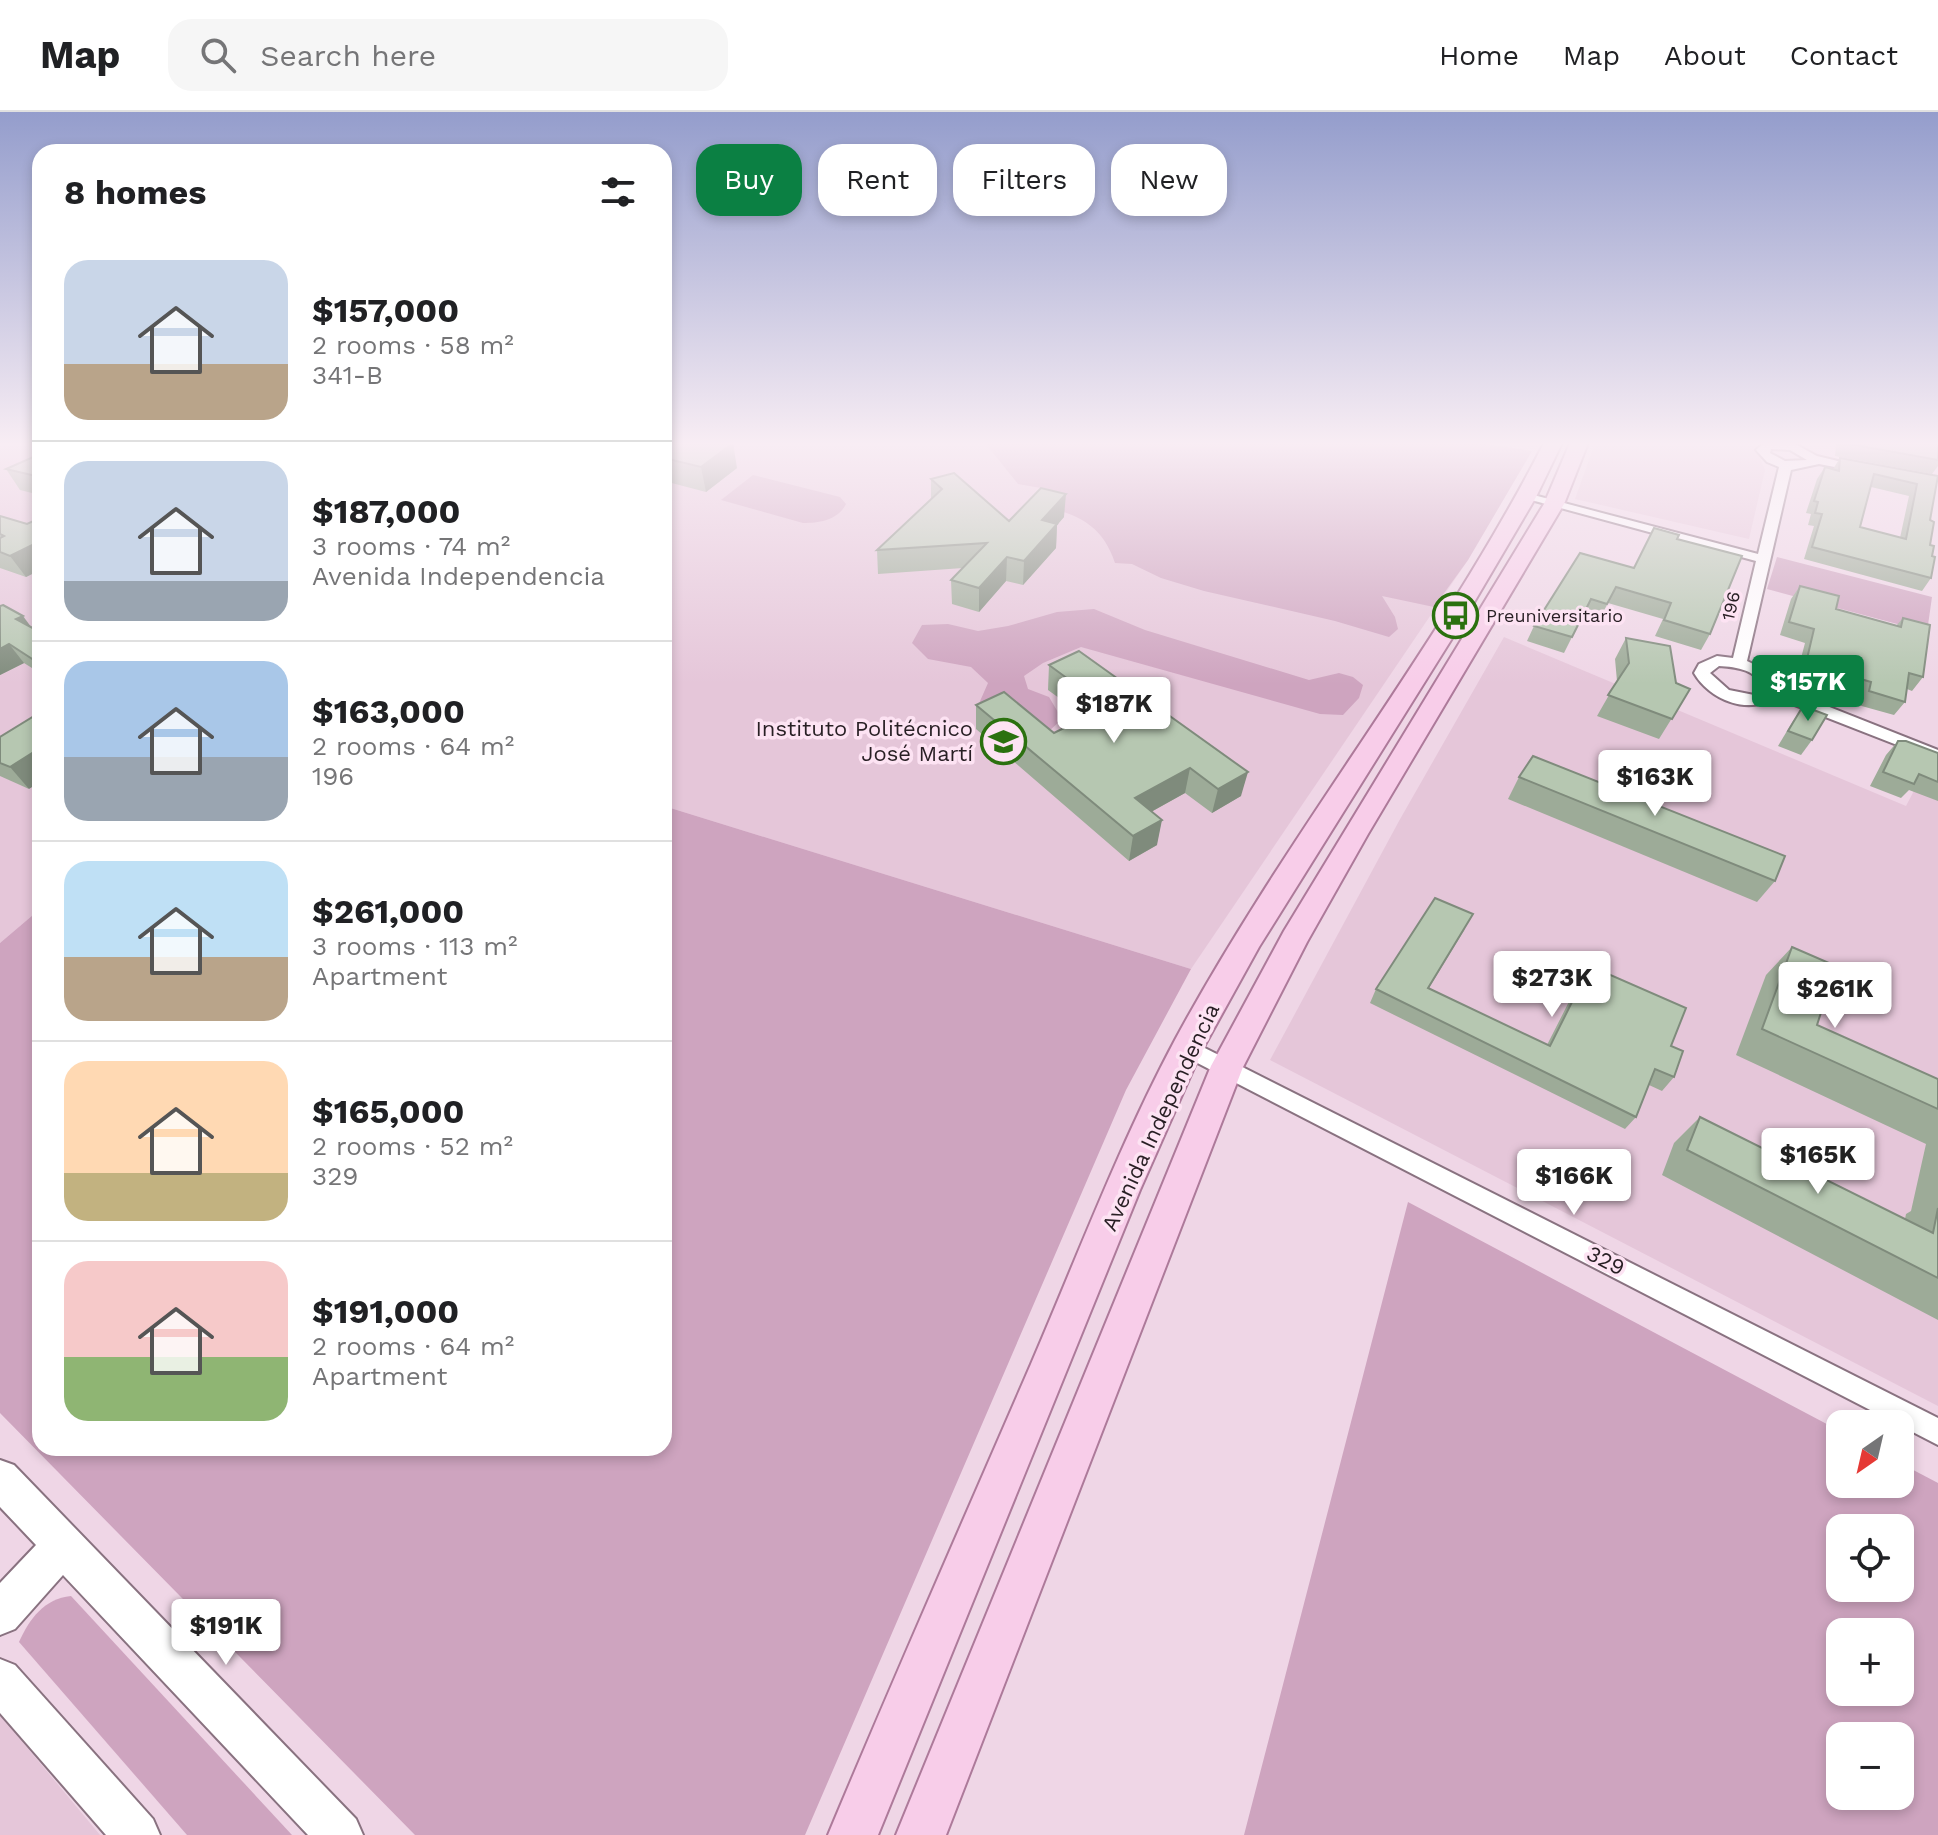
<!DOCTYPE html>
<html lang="en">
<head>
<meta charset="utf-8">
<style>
	:root { --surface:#fff; --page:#f6f6f6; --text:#202124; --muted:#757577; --line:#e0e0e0; --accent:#0b8043 }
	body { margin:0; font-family:"Work Sans",sans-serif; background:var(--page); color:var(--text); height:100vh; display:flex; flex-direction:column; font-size:30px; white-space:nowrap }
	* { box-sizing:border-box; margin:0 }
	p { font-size:26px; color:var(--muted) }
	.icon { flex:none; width:44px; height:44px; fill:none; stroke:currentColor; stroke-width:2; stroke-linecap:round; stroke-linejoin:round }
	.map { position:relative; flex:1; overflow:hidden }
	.drawer { position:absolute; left:32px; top:32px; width:640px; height:1312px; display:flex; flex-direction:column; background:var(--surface); border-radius:24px; box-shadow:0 4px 12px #0003 }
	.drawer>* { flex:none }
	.banner { position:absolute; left:696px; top:32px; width:760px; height:72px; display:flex; gap:16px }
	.needle { width:52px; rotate:214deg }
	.buttons { position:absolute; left:1826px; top:1298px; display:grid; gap:16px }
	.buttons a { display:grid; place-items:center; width:88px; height:88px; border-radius:16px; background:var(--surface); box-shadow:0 4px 12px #0003; font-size:40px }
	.price { position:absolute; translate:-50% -68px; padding:0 18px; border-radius:8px; background:#fff; color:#222; font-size:26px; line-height:52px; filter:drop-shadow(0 2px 4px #0008) }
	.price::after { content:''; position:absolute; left:50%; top:48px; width:24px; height:18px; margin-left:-12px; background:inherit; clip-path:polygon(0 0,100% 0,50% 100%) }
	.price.selected { background:var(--accent); color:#fff }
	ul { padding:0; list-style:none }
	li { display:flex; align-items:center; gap:24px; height:200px; padding:0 32px }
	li+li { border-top:2px solid var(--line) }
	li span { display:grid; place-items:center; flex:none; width:224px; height:160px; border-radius:24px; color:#555 }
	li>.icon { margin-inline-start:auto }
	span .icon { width:96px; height:96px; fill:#fffc; stroke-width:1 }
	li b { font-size:34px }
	h2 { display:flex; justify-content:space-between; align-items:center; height:96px; padding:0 32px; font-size:34px }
	.pill { padding:0 28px; border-radius:24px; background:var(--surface); box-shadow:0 4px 12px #0003; font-size:28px; line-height:72px }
	.pill.selected { background:var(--accent); color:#fff }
	header { display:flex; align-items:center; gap:48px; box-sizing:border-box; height:112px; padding:0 40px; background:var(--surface); border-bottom:2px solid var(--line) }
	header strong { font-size:38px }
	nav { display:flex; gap:44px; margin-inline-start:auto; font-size:28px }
	.search { width:560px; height:72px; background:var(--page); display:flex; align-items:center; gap:20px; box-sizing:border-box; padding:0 28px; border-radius:24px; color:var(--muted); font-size:30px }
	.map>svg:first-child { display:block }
	.built { fill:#e5c6d9 }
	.green { fill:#cea4bf; fill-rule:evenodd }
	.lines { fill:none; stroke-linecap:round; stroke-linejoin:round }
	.street-casing { stroke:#897280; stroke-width:4 }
	.secondary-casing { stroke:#897280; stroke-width:4 }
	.primary-casing { stroke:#ad7a9a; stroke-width:4 }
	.street { fill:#fff; fill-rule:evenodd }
	.secondary { fill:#fff; fill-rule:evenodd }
	.primary { fill:#f8cde9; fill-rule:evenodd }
	.wall { fill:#9dab98; fill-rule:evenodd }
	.shaded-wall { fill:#7f8b7c }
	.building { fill:#b6c7b1; stroke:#7f8b7c; stroke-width:2; fill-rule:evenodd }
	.labels { text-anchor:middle; stroke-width:7; stroke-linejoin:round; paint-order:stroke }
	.far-street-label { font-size:18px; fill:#281f24; stroke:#fde3f3 }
	.far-poi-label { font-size:18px; fill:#281f24; stroke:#fde3f3; text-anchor:start }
	.poi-label { font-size:22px; fill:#281f24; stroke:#fde3f3; text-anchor:end }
	.street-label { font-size:22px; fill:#281f24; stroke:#fde3f3 }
</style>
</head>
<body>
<header>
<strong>Map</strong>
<div class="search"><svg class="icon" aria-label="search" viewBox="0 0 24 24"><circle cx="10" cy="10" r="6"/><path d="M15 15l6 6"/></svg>Search here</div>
<nav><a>Home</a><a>Map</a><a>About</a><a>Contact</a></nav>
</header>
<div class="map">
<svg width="1938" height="1723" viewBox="0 0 1938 1723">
	<rect width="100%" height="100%" fill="#efd6e6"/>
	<g class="built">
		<polygon points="15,331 40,331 40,797 0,831 0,337"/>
		<polygon points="664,331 1479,331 1532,339 1468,448 1191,857 664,694"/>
		<polygon points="1595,331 1754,331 1765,358 1749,427 1575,387"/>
		<polygon points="1504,525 1906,694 1928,652 1938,656 1938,1294 1270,948 1399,709"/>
		<polygon points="0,1603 100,1723 0,1723"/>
	</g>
	<g class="green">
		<path d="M985 331H1479L1532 339 1468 448 1434 495 1382 484 1395 505 1398 517 1389 525 1335 509 1204 479 1161 466 1132 452 1115 451C1104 417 1082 403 1048 396L1041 376 1018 372Z"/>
		<path d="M753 363 840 385 846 392C838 408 820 411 803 411L721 388Z"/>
		<polygon points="1777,445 1932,485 1927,520 1767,477"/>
		<polygon points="1094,497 1145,518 1309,568 1339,561 1353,565 1363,573 1359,586 1343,603 1320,602 1081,535 1043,551 1024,564 1028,577 1049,585 1062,607 1046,622 977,596 988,571 971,555 928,547 912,531 922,513 948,512 978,519 1008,514 1057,500"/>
		<polygon points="664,694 1191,857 1126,978 805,1723 415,1723 0,1301 0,831 40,797 40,1336 664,1336"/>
		<path d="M1408 1090 1840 1319V1372H1900V1351L1938 1371V1723H1244ZM1840 1416H1900V1476H1840ZM1840 1520H1900V1580H1840ZM1840 1624H1900V1684H1840Z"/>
		<path d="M71 1484 292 1723H187L19 1530C30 1506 44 1487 71 1484Z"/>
	</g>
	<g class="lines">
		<defs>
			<g id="street">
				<path d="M1764 331H1793L1817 344 1867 356 1861 360 1819 352 1791 358 1747 549 1770 560 1779 575 1938 638V649L1774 585C1748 604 1709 587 1694 561L1699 552 1717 544 1733 546 1756 449 1520 385 1526 381 1758 442 1779 355 1767 350 1756 338ZM1771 337 1790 338 1807 348 1785 349 1770 341ZM1719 554C1737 555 1758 558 1764 577L1754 583 1729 578 1710 561Z"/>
				<polygon points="1187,927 1938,1306 1938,1333 1180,942 1176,936 1180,930"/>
			</g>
			<g id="secondary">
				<polygon points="0,1348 14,1353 356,1707 363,1723 308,1723 63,1463 15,1517 0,1523 0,1471 36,1433 0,1395"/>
				<polygon points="0,1547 15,1553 153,1707 160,1723 106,1723 0,1601"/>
			</g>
			<g id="primary">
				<path d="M1544 331H1562L1536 385 1466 504 1259 835 1201 940 1140 1078 878 1723H828C894 1565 963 1409 1031 1252 1077 1145 1120 1031 1175 928 1286 722 1437 540 1544 331Z"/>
				<polygon points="1570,331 1588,331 1564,392 1368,722 1307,830 1243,955 946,1723 896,1723 1211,954 1284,819 1544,392"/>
			</g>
		</defs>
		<use href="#street" class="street-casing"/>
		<use href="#secondary" class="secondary-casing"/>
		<use href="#primary" class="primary-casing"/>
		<use href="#street" class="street"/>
		<use href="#secondary" class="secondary"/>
		<use href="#primary" class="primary"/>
	</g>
	<g class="wall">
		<polygon points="664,331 737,356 706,380 664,369"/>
		<polygon points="1836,331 1938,331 1938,354 1932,362 1835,344"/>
		<polygon points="40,342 40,383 20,378 6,357"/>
		<path d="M1840 346 1938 364 1930 408V433L1932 444 1931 466 1922 479 1804 447 1814 414 1808 413 1811 402 1806 401 1817 367 1825 355 1833 357ZM1871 375 1909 384 1900 426 1860 415Z"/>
		<polygon points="931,367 1009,409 1064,405 1057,413 1056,436 1023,473 1006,469 979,500 952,492 951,468 963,456 878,462 877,438 931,387"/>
		<polygon points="0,404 27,412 40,406 40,458 26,465 0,456"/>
		<polygon points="1677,427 1710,522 1701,538 1655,524 1663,507 1608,491 1599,508 1583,503 1564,541 1527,529 1534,514 1634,456"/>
		<polygon points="1800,474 1836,497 1896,514 1903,506 1923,565 1912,579 1907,577 1905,590 1894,603 1858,593 1860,584 1796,565 1805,531 1780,523 1791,487"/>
		<polygon points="0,494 40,520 40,561 24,551 0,563"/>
		<polygon points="1626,526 1676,571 1690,577 1659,627 1597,604 1617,569 1615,547"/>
		<polygon points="1049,553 1241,684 1212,701 1185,681 1151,700 1157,733 1129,749 976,617 976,593 1054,621 1085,605 1048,578"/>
		<polygon points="1803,594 1812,628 1801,643 1778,634 1793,609"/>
		<polygon points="0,625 29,677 0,664"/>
		<polygon points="1898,629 1938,641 1938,689 1909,678 1901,686 1870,674 1886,643"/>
		<polygon points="1519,665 1775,769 1757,790 1508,687"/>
		<polygon points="1465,817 1429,876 1547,933 1580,868 1590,854 1671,934 1674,965 1662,979 1649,973 1636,1005 1625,1017 1370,891 1376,877"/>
		<polygon points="1792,835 1817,913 1938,967 1938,1208 1662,1063 1674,1031 1700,1005 1905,1107 1906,1102 1911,1099 1926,1032 1736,943 1766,863"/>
	</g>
	<g class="shaded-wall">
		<polygon points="733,331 737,356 706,380 701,355"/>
		<polygon points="1066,382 1064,405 1057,413 1056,436 1023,473 1024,449 1042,408"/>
		<polygon points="34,432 40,441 40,458 26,465 10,444"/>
		<polygon points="1007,445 1006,469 979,500 979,476"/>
		<polygon points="23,504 37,523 16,507"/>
		<polygon points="9,532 24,551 0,563 0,537"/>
		<polygon points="40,636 40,670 29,677 10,655"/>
		<polygon points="1190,656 1185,681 1131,711 1135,686"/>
		<polygon points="1248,660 1241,684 1212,701 1218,677"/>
		<polygon points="1162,708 1157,733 1129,749 1133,724"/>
	</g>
	<g class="building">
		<polygon points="664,331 733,331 701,355 664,346"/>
		<polygon points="1844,331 1938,331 1938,348"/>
		<polygon points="40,342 40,365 6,357"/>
		<path d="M1840 346 1938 364 1930 408 1934 410 1930 433 1934 434 1932 444 1935 445 1931 466 1812 435 1822 402 1815 401 1818 390 1814 389 1825 355 1839 359ZM1874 362 1917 372 1906 427 1860 415Z"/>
		<polygon points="954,361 1009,409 1041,376 1066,382 1042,408 1057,412 1024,449 1007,445 979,476 951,468 987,431 877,438 942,377 931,367"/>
		<polygon points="0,404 27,412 40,406 40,435 34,432 10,444 0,440 0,426 4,424 0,422"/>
		<polygon points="1654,416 1679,423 1677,427 1742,444 1710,522 1664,508 1671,491 1616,475 1607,492 1591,487 1572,525 1534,514 1580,441 1634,456"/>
		<polygon points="1800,474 1839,484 1836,497 1901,515 1903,506 1930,513 1923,565 1909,561 1905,590 1869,579 1871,570 1806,551 1814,517 1789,510"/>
		<polygon points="3,493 23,504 16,507 40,520 40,552 9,532 0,537 0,494"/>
		<polygon points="1626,526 1670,534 1676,571 1690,577 1672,607 1608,583 1629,551"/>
		<polygon points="1079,539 1248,660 1218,677 1190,656 1135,686 1162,708 1133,724 976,593 1004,580 1054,621 1106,595 1049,553"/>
		<polygon points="1803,594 1827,603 1812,628 1788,619"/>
		<polygon points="39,601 40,636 10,655 0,651 0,625"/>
		<polygon points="1898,629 1906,629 1938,641 1938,670 1919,662 1914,672 1883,660"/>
		<polygon points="1533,644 1785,744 1775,769 1519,665"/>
		<polygon points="1435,786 1473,802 1428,876 1550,934 1590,854 1686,896 1671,934 1683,939 1674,965 1655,957 1636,1005 1376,877"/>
		<polygon points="1792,835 1836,854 1817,913 1938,967 1938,997 1762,917"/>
		<polygon points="1700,1005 1933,1121 1938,1096 1938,1166 1687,1038"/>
	</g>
	<linearGradient id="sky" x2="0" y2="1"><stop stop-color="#949dcc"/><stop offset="0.58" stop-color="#f8edf4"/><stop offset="1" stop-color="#f8edf4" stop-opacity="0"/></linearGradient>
	<rect width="1938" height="572" fill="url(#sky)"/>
	<defs>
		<symbol id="bus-ring" viewBox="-11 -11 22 22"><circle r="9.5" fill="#fde3f3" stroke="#2b710f" stroke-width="1.5"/><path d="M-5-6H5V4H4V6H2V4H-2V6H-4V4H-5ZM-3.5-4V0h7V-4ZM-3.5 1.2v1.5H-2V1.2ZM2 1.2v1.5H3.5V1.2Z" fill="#2b710f"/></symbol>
		<symbol id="school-ring" viewBox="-11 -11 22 22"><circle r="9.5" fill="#fde3f3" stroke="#2b710f" stroke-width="1.5"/><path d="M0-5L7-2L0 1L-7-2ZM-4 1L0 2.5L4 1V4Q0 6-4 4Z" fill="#2b710f"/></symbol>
	</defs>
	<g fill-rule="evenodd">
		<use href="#bus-ring" x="1430" y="478" width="51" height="51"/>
		<use href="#school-ring" x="978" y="604" width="51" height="51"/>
	</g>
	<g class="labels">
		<g class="far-street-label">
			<text transform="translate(1731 494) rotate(-77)" y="6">196</text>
		</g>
		<g class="far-poi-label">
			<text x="1486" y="510">Preuniversitario</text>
		</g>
		<g class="poi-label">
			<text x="973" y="624">Instituto Politécnico<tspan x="973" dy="25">José Martí</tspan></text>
		</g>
		<g class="street-label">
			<text transform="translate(1160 1005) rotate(-65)" y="8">Avenida Independencia</text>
			<text transform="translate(1606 1148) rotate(27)" y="8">329</text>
		</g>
	</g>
</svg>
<div class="buttons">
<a><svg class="needle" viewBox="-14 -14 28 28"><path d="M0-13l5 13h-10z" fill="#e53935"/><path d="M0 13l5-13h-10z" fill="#757577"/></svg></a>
<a><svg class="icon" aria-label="locate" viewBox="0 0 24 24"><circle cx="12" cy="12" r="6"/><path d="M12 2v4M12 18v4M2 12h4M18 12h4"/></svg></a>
<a>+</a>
<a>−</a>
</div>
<b class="price selected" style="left:1808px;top:611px">$157K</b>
<b class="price" style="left:1114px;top:633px">$187K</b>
<b class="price" style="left:1655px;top:706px">$163K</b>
<b class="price" style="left:1552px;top:907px">$273K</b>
<b class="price" style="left:1835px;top:918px">$261K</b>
<b class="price" style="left:1818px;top:1084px">$165K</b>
<b class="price" style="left:1574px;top:1105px">$166K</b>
<b class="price" style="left:226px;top:1555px">$191K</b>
<div class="banner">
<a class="pill selected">Buy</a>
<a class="pill">Rent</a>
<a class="pill">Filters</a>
<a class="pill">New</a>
</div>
<section class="drawer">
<h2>8 homes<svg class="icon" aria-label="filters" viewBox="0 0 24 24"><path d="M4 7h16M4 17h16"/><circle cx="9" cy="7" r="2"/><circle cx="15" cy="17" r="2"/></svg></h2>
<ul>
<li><span style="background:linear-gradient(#c9d6e8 65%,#b9a48a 0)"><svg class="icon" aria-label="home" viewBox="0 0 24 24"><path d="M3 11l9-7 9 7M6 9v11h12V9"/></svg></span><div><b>$157,000</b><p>2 rooms · 58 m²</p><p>341-B</p></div></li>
<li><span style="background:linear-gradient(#c9d6e8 75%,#9aa5b1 0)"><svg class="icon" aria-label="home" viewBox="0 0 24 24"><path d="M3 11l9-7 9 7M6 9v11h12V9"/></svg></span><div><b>$187,000</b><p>3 rooms · 74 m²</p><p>Avenida Independencia</p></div></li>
<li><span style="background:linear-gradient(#a9c7e8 60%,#9aa5b1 0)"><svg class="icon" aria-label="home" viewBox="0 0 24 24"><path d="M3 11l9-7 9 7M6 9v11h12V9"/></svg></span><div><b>$163,000</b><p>2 rooms · 64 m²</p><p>196</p></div></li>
<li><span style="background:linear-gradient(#bfe0f5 60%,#b9a48a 0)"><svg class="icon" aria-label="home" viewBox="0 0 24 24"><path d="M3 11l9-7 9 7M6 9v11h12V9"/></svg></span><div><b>$261,000</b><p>3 rooms · 113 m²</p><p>Apartment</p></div></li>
<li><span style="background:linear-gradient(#ffd9b3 70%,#c2b280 0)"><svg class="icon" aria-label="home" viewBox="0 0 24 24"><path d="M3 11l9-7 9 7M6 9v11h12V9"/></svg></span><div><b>$165,000</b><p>2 rooms · 52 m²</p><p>329</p></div></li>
<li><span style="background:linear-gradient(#f6c9c9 60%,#8fb573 0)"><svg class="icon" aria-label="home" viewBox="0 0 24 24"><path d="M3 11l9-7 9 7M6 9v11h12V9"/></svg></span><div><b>$191,000</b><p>2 rooms · 64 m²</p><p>Apartment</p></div></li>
</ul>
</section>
</div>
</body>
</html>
